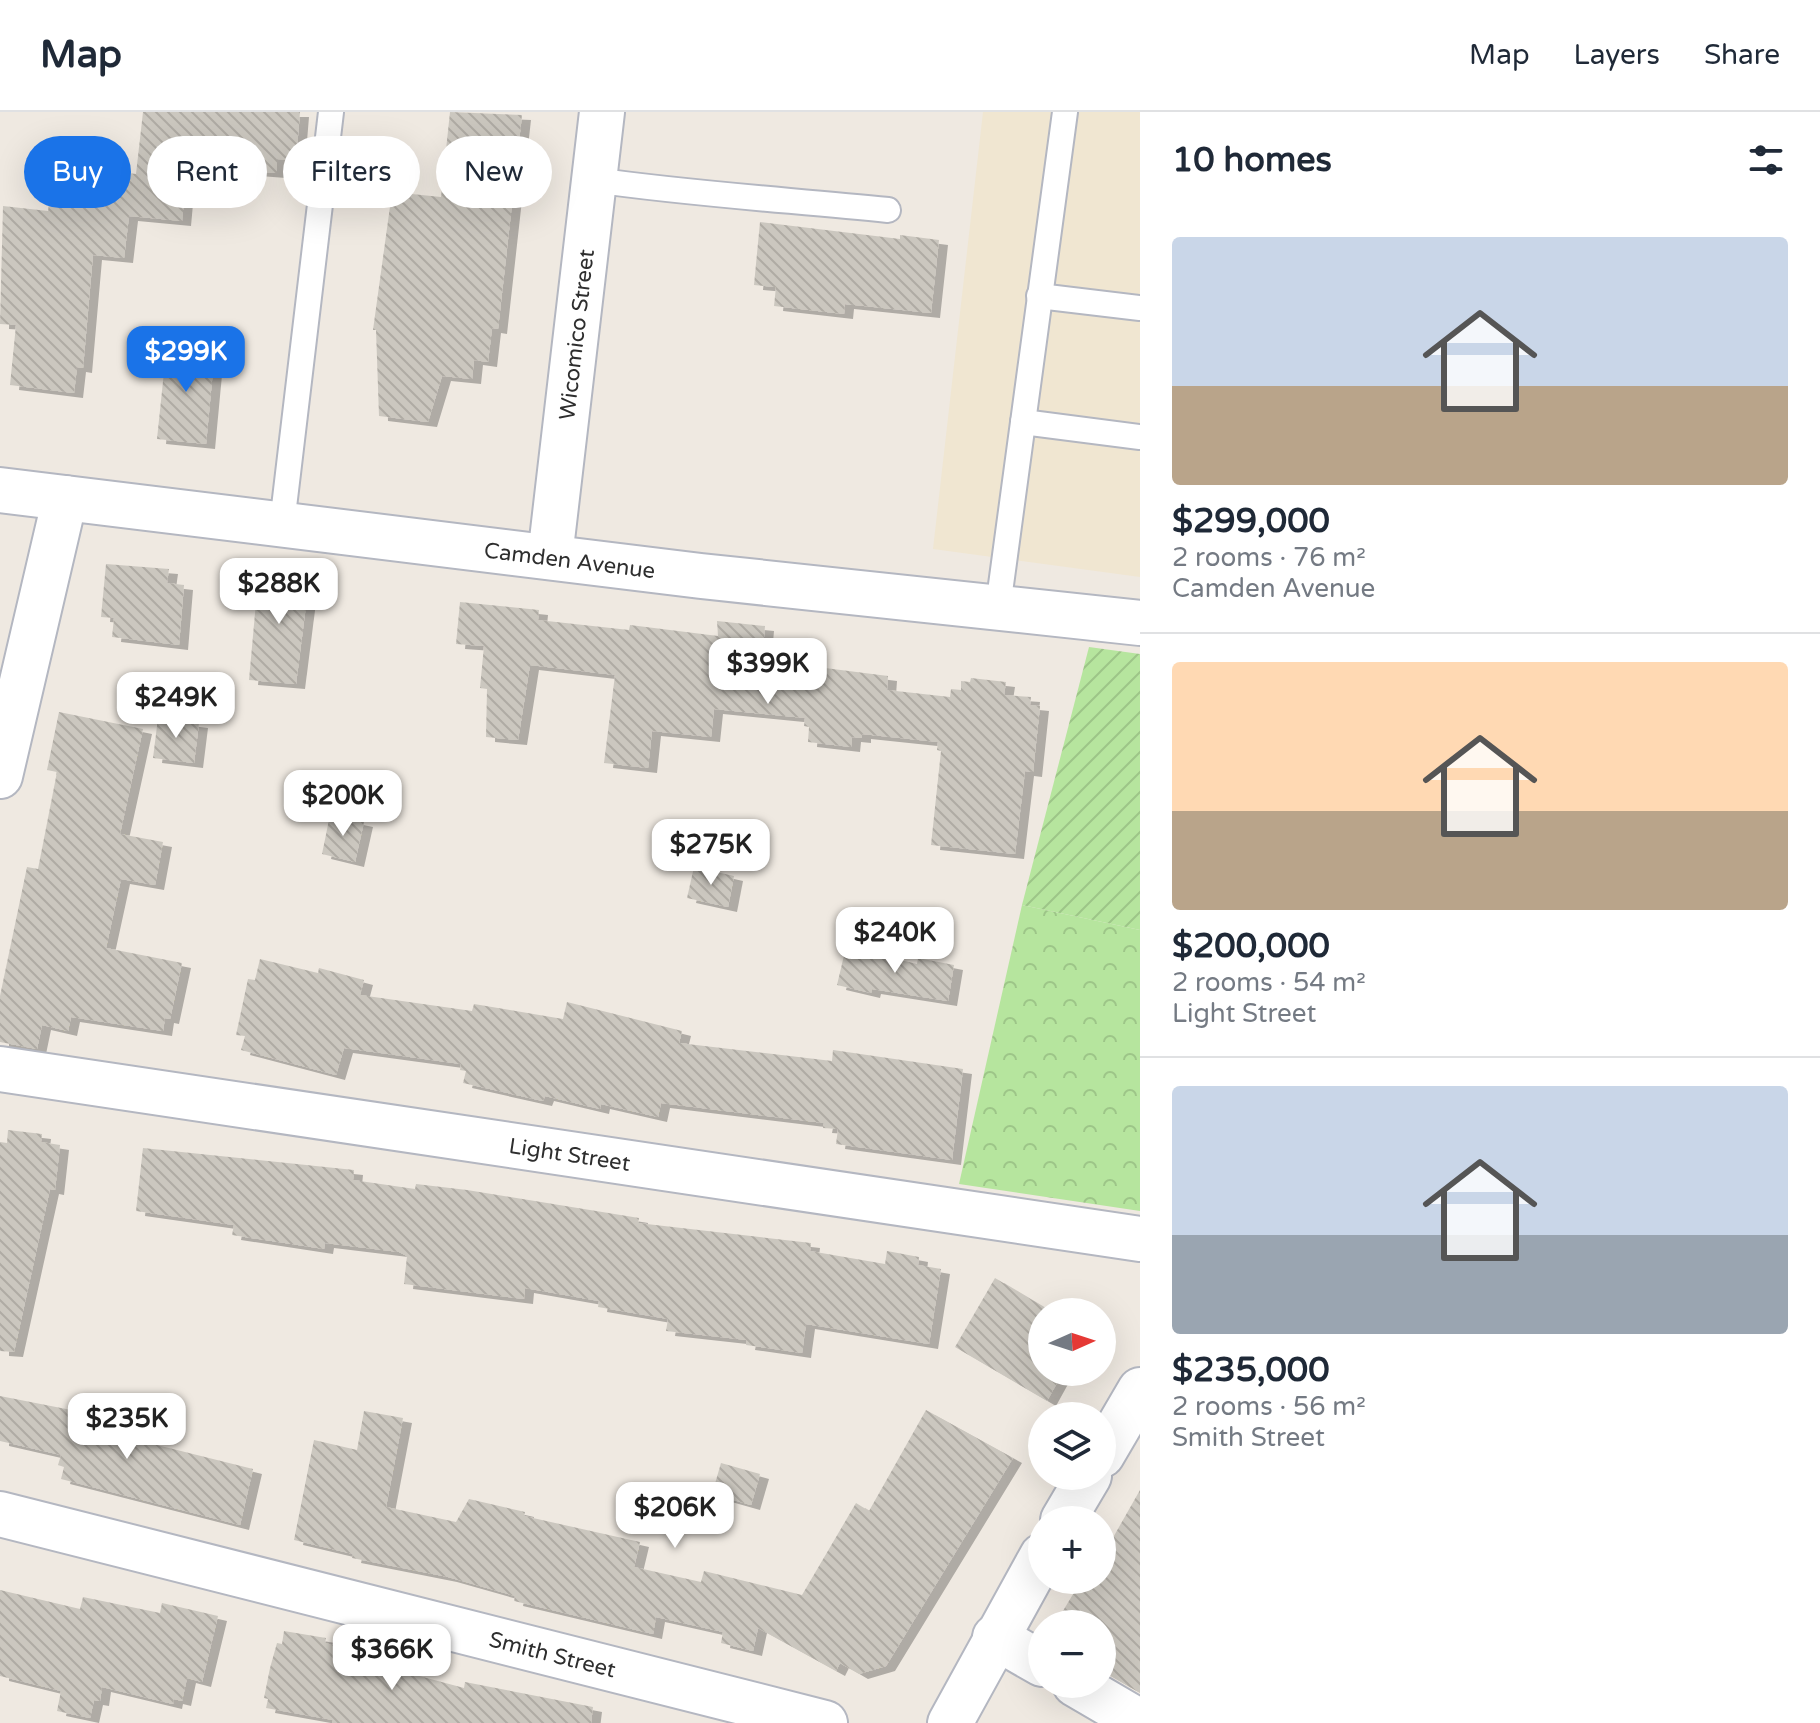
<!DOCTYPE html>
<html lang="en">
<head>
<meta charset="utf-8">
<style>
	:root { --surface:#fff; --page:#f2f2f3; --text:#1f2937; --muted:#747a83; --line:#e0e1e3; --accent:#1a73e8 }
	body { margin:0; font-family:"Varela Round",sans-serif; background:var(--page); color:var(--text); height:100vh; display:flex; flex-direction:column; font-size:30px; white-space:nowrap }
	* { box-sizing:border-box; margin:0 }
	p { font-size:26px; color:var(--muted) }
	.icon { flex:none; width:44px; height:44px; fill:none; stroke:currentColor; stroke-width:2; stroke-linecap:round; stroke-linejoin:round }
	.map { position:relative; flex:1; overflow:hidden }
	.sheet { display:flex; flex-direction:column; background:var(--surface); width:680px }
	.sheet>* { flex:none }
	.top-card { position:absolute; left:24px; top:24px; width:760px; height:72px; display:flex; gap:16px }
	.needle { width:52px; rotate:87deg }
	.fabs { position:absolute; left:1028px; top:1186px; display:grid; gap:16px }
	.fabs a { display:grid; place-items:center; width:88px; height:88px; border-radius:50%; background:var(--surface); box-shadow:0 8px 32px #0002; font-size:40px }
	.price { position:absolute; translate:-50% -68px; padding:0 18px; border-radius:16px; background:#fff; color:#222; font-size:26px; line-height:52px; filter:drop-shadow(0 2px 4px #0008) }
	.price::after { content:''; position:absolute; left:50%; top:48px; width:24px; height:18px; margin-left:-12px; background:inherit; clip-path:polygon(0 0,100% 0,50% 100%) }
	.price.selected { background:var(--accent); color:#fff }
	ul { padding:0; list-style:none }
	li { display:grid; align-content:center; gap:16px; height:424px; padding:0 32px }
	li+li { border-top:2px solid var(--line) }
	li span { display:grid; place-items:center; height:248px; border-radius:8px; color:#555 }
	li>.icon { margin-inline-start:auto }
	span .icon { width:144px; height:144px; fill:#fffc; stroke-width:1 }
	li b { font-size:34px }
	h2 { display:flex; justify-content:space-between; align-items:center; height:96px; padding:0 32px; font-size:34px }
	.chip { padding:0 28px; border-radius:36px; background:var(--surface); box-shadow:0 8px 32px #0002; font-size:28px; line-height:72px }
	.chip.selected { background:var(--accent); color:#fff }
	header { display:flex; align-items:center; gap:48px; box-sizing:border-box; height:112px; padding:0 40px; background:var(--surface); border-bottom:2px solid var(--line) }
	header strong { font-size:38px }
	nav { display:flex; gap:44px; margin-inline-start:auto; font-size:28px }
	main { display:flex; flex:1; min-height:0 }
	.map>svg:first-child { display:block }
	.education { fill:#f0e6d1 }
	.forest { fill:url(#forest-crowns) }
	.garden { fill:url(#garden-furrows) }
	.building { fill:url(#building-back-hatch); filter:url(#shadow) }
	.lines { fill:none; stroke-linecap:round; stroke-linejoin:round }
	.service-casing { stroke:#b4b7c1; stroke-width:28 }
	.minor-casing { stroke:#b4b7c1; stroke-width:48 }
	.tertiary-casing { stroke:#b4b7c1; stroke-width:48 }
	.service { stroke:#fff; stroke-width:24 }
	.minor { stroke:#fff; stroke-width:44 }
	.tertiary { stroke:#fff; stroke-width:44 }
	.labels { text-anchor:middle; stroke-width:7; stroke-linejoin:round; paint-order:stroke }
	.street-label { font-size:22px; fill:#2e2e2e; stroke:#fff }
</style>
</head>
<body>
<header>
<strong>Map</strong>
<nav><a>Map</a><a>Layers</a><a>Share</a></nav>
</header>
<main>
<div class="map">
<svg width="1140" height="1611" viewBox="0 0 1140 1611">
	<defs>
		<pattern id="forest-crowns" width="20" height="18" patternUnits="userSpaceOnUse" patternTransform="scale(2)"><rect width="20" height="18" fill="#b6e59e"/><path d="M2 6a3 3 0 1 1 6 0M12 15a3 3 0 1 1 6 0" fill="none" stroke="#9dc588"/></pattern>
		<pattern id="garden-furrows" width="10" height="10" patternUnits="userSpaceOnUse" patternTransform="scale(2)"><rect width="10" height="10" fill="#b6e59e"/><path d="M-1 1l2-2M0 10L10 0M9 11l2-2" fill="none" stroke="#9dc588"/></pattern>
		<pattern id="building-back-hatch" width="6" height="6" patternUnits="userSpaceOnUse" patternTransform="scale(2)"><rect width="6" height="6" fill="#cbc7bf"/><path d="M-1 5l2 2M0 0l6 6M5-1l2 2" fill="none" stroke="#afaba4"/></pattern>
		<filter id="shadow"><feDropShadow dx="9" dy="5" stdDeviation="0" flood-color="#0004"/></filter>
	</defs>
	<rect width="100%" height="100%" fill="#efe9e1"/>
	<polygon class="education" points="983,0 1140,0 1140,465 933,437"/>
	<polygon class="forest" points="1022,793 1140,818 1140,1099 959,1072"/>
	<polygon class="garden" points="1089,535 1140,542 1140,818 1022,793"/>
	<g class="building">
		<polygon points="143,0 300,0 296,48 277,47 277,61 187,54 182,109 129,104 124,146 93,143 83,256 77,255 74,281 10,273 16,213 0,212 3,94 48,99 54,52 136,62"/>
		<polygon points="450,0 522,3 498,217 492,216 488,250 474,248 472,267 442,264 428,310 379,304 376,218 373,218 392,80 441,85"/>
		<polygon points="760,110 900,127 900,123 939,128 931,201 845,192 844,202 774,194 776,175 754,173"/>
		<polygon points="167,231 215,237 206,332 157,327"/>
		<polygon points="106,452 169,457 167,471 184,473 179,533 112,525 114,506 101,505"/>
		<polygon points="259,457 310,462 296,572 249,568"/>
		<polygon points="460,490 539,498 538,508 629,518 630,513 718,524 717,509 765,514 762,548 888,564 887,578 950,585 951,577 961,578 961,569 970,570 971,566 1006,570 1004,583 1031,585 1030,593 1040,594 1033,660 1025,659 1015,742 931,733 941,639 937,638 938,630 862,622 862,626 852,625 851,635 808,630 809,615 804,614 805,606 714,597 711,625 652,619 648,656 604,651 615,563 530,553 518,628 486,625 487,577 480,576 484,534 456,532"/>
		<polygon points="59,600 143,617 120,722 163,730 155,773 121,767 106,836 182,851 170,907 165,906 163,919 71,905 68,919 42,913 37,937 0,930 0,884 27,755 38,757 57,660 47,658"/>
		<polygon points="158,606 199,611 194,651 153,646"/>
		<polygon points="330,703 364,710 355,750 322,742"/>
		<polygon points="694,755 734,764 728,795 687,786"/>
		<polygon points="846,835 917,852 918,846 954,853 948,889 872,877 871,881 837,873"/>
		<polygon points="260,847 318,861 319,856 364,868 360,883 472,899 474,892 563,907 567,890 682,919 679,931 832,949 833,938 963,957 952,1048 836,1032 838,1017 823,1016 824,1011 661,991 658,1005 601,992 600,997 545,984 543,989 463,971 466,959 460,958 461,952 344,936 336,963 241,938 245,924 236,923 248,867 255,868"/>
		<polygon points="8,1018 42,1022 41,1030 60,1033 55,1078 50,1077 14,1240 0,1239 0,1030 7,1031"/>
		<polygon points="143,1036 354,1058 353,1068 415,1077 416,1072 467,1078 639,1106 638,1111 811,1131 810,1139 885,1152 887,1139 919,1145 918,1153 941,1157 929,1232 806,1212 802,1241 746,1233 747,1228 666,1219 668,1207 598,1195 599,1189 525,1176 524,1187 404,1172 407,1144 399,1140 325,1131 324,1137 232,1123 234,1113 136,1099"/>
		<polygon points="995,1166 1052,1200 1042,1200 1042,1260 1063,1260 1047,1289 955,1235"/>
		<polygon points="0,1284 117,1307 113,1322 253,1357 240,1413 61,1367 64,1355 58,1353 61,1343 0,1329"/>
		<polygon points="926,1298 1013,1346 886,1554 859,1562 840,1551 836,1559 758,1516 753,1539 721,1531 723,1520 656,1505 653,1522 514,1489 515,1484 448,1465 352,1446 353,1442 294,1428 314,1328 357,1338 364,1299 403,1306 386,1395 456,1410 469,1387 525,1400 524,1404 640,1430 634,1455 701,1470 704,1459 802,1483 856,1391 869,1399"/>
		<polygon points="721,1351 760,1362 751,1393 712,1382"/>
		<polygon points="1140,1378 1140,1581 1102,1559 1102,1512 1055,1512 1078,1474 1089,1468 1102,1468 1102,1445"/>
		<polygon points="0,1478 80,1497 83,1485 160,1501 162,1491 218,1504 202,1570 187,1566 182,1589 174,1587 173,1592 102,1575 100,1589 94,1588 90,1606 57,1599 61,1579 0,1564"/>
		<polygon points="284,1519 326,1526 325,1531 373,1543 371,1551 464,1576 465,1570 593,1595 591,1611 332,1611 333,1608 266,1596 268,1587 264,1586 270,1556 277,1531 282,1532"/>
	</g>
	<g class="lines">
		<defs>
			<g id="service">
				<path d="M594 68C691 82 790 88 888 98"/>
				<polyline points="1039,184 1140,196"/>
				<polyline points="1023,310 1140,325"/>
				<polyline points="282,412 331,0"/>
				<polyline points="998,495 1065,0"/>
			</g>
			<g id="minor">
				<path id="s1" d="M550 445 602 0"/>
				<polyline points="0,664 65,386"/>
				<path id="s2" d="M0 957 1140 1127"/>
				<polyline points="1102,1343 1140,1278"/>
				<path id="s3" d="M0 1402 825 1611"/>
				<polyline points="1063,1408 1089,1364"/>
				<polyline points="995,1525 1042,1552"/>
				<polyline points="1075,1572 1140,1610"/>
				<polyline points="950,1611 1042,1444"/>
			</g>
			<g id="tertiary">
				<path id="s4" d="M0 378 701 464 1140 511"/>
			</g>
		</defs>
		<use href="#service" class="service-casing"/>
		<use href="#minor" class="minor-casing"/>
		<use href="#tertiary" class="tertiary-casing"/>
		<use href="#service" class="service"/>
		<use href="#minor" class="minor"/>
		<use href="#tertiary" class="tertiary"/>
	</g>
	<g class="labels">
		<g class="street-label">
			<text dy="8" stroke="none"><textPath href="#s1" startOffset="224">Wicomico Street</textPath></text>
			<text dy="8" stroke="none"><textPath href="#s4" startOffset="574">Camden Avenue</textPath></text>
			<text dy="8" stroke="none"><textPath href="#s2" startOffset="576">Light Street</textPath></text>
			<text dy="8" stroke="none"><textPath href="#s3" startOffset="570">Smith Street</textPath></text>
		</g>
	</g>
</svg>
<div class="fabs">
<a><svg class="needle" viewBox="-14 -14 28 28"><path d="M0-13l5 13h-10z" fill="#e53935"/><path d="M0 13l5-13h-10z" fill="#747a83"/></svg></a>
<a><svg class="icon" aria-label="layers" viewBox="0 0 24 24"><path d="M12 4l9 5-9 5-9-5zM3 14l9 5 9-5"/></svg></a>
<a>+</a>
<a>−</a>
</div>
<b class="price selected" style="left:186px;top:282px">$299K</b>
<b class="price" style="left:279px;top:514px">$288K</b>
<b class="price" style="left:768px;top:594px">$399K</b>
<b class="price" style="left:176px;top:628px">$249K</b>
<b class="price" style="left:343px;top:726px">$200K</b>
<b class="price" style="left:711px;top:775px">$275K</b>
<b class="price" style="left:895px;top:863px">$240K</b>
<b class="price" style="left:127px;top:1349px">$235K</b>
<b class="price" style="left:675px;top:1438px">$206K</b>
<b class="price" style="left:392px;top:1580px">$366K</b>
<div class="top-card">
<a class="chip selected">Buy</a>
<a class="chip">Rent</a>
<a class="chip">Filters</a>
<a class="chip">New</a>
</div>
</div>
<section class="sheet">
<h2>10 homes<svg class="icon" aria-label="filters" viewBox="0 0 24 24"><path d="M4 7h16M4 17h16"/><circle cx="9" cy="7" r="2"/><circle cx="15" cy="17" r="2"/></svg></h2>
<ul>
<li><span style="background:linear-gradient(#c9d6e8 60%,#b9a48a 0)"><svg class="icon" aria-label="home" viewBox="0 0 24 24"><path d="M3 11l9-7 9 7M6 9v11h12V9"/></svg></span><div><b>$299,000</b><p>2 rooms · 76 m²</p><p>Camden Avenue</p></div></li>
<li><span style="background:linear-gradient(#ffd9b3 60%,#b9a48a 0)"><svg class="icon" aria-label="home" viewBox="0 0 24 24"><path d="M3 11l9-7 9 7M6 9v11h12V9"/></svg></span><div><b>$200,000</b><p>2 rooms · 54 m²</p><p>Light Street</p></div></li>
<li><span style="background:linear-gradient(#c9d6e8 60%,#9aa5b1 0)"><svg class="icon" aria-label="home" viewBox="0 0 24 24"><path d="M3 11l9-7 9 7M6 9v11h12V9"/></svg></span><div><b>$235,000</b><p>2 rooms · 56 m²</p><p>Smith Street</p></div></li>
</ul>
</section>
</main>
</body>
</html>
